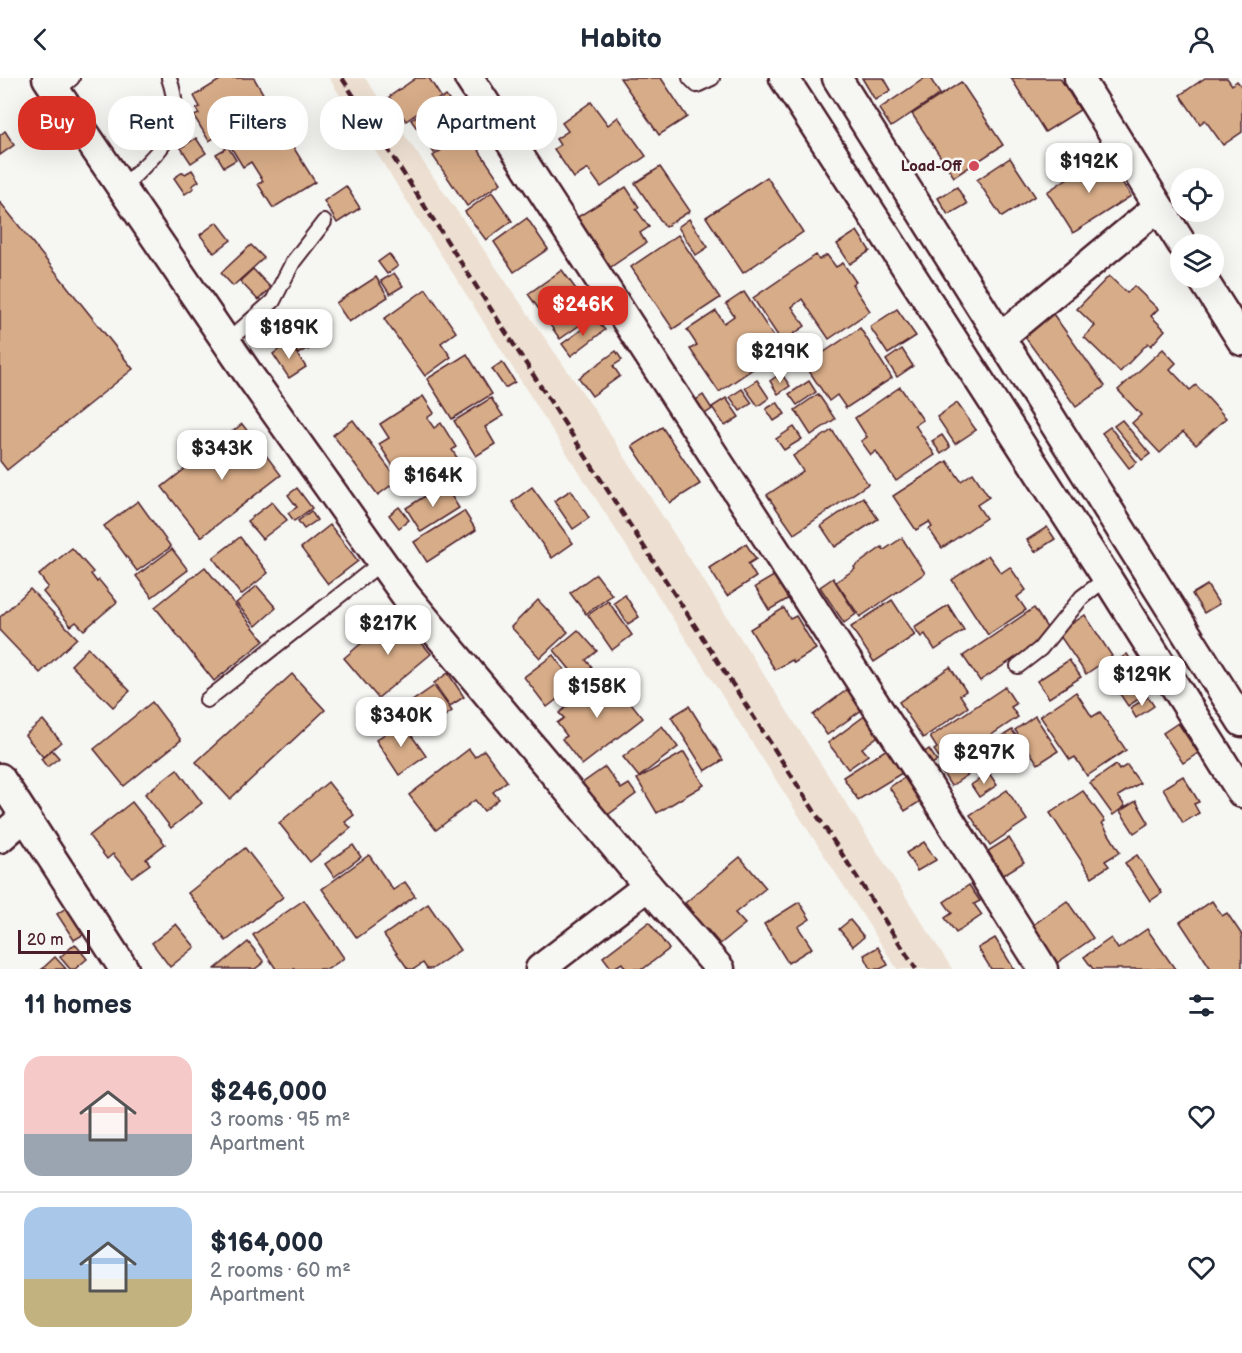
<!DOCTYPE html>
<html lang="en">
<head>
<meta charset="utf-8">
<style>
	:root { --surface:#fff; --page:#f2f2f3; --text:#1f2937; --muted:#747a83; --line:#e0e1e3; --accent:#d93025 }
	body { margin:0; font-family:"Balsamiq Sans",sans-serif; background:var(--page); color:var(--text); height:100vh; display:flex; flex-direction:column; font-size:22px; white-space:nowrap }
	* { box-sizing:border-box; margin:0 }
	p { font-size:20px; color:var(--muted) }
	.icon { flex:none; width:33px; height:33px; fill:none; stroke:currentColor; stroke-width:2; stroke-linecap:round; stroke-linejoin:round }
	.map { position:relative; height:891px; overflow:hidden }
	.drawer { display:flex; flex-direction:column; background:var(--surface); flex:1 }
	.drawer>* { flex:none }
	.banner { position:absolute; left:18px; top:18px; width:600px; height:54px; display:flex; gap:12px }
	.tools { position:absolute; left:1170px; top:90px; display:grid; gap:12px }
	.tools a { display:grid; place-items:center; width:54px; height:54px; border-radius:50%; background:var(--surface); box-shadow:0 6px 24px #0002; font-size:30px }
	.scale { position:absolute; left:18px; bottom:15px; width:72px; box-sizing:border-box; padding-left:6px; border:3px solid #4a1f2b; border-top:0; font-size:16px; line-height:21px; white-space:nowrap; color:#4a1f2b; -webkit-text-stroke:4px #f6f6f2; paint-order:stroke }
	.price { position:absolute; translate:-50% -51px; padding:0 14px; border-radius:12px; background:#fff; color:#222; font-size:20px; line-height:39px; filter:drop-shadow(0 2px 3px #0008) }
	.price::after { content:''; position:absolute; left:50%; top:36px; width:18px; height:14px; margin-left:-9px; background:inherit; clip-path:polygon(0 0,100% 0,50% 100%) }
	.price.on { background:var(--accent); color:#fff }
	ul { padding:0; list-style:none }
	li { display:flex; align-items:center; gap:18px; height:150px; padding:0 24px }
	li+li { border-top:2px solid var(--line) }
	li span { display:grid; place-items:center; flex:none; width:168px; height:120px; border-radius:18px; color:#555 }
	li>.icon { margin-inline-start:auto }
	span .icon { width:72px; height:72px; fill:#fffc; stroke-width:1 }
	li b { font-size:26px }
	h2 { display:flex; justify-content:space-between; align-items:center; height:72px; padding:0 24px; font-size:26px }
	.chip { padding:0 21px; border-radius:24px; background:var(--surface); box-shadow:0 6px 24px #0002; font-size:21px; line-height:54px }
	.chip.on { background:var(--accent); color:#fff }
	header { display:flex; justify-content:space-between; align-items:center; height:78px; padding:0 24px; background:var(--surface); font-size:27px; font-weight:700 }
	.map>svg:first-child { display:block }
	.built { fill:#ede0d2 }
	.building { fill:#d7ac88; stroke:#4a1f2b; stroke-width:1.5 }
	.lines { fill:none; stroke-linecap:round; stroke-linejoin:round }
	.service-casing { stroke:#4a1f2b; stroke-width:18 }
	.minor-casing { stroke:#4a1f2b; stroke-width:33 }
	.service { stroke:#f6f6f2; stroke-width:14 }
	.minor { stroke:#f6f6f2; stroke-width:28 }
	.rail { stroke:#4a1f2b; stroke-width:4.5; stroke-dasharray:9 4.5; stroke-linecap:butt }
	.poi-dot { fill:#d1495b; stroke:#f6f6f2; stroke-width:2 }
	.labels { text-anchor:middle; stroke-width:5; stroke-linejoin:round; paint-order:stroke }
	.poi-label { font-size:15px; font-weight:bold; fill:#4a1f2b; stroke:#f6f6f2; text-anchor:end }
</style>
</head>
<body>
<header><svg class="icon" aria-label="back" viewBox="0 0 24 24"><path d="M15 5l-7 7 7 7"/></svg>Habito<svg class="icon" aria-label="person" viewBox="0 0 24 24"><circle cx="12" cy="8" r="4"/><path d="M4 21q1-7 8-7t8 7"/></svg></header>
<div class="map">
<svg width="1242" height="891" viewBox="0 0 1242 891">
	<rect width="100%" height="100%" fill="#f6f6f2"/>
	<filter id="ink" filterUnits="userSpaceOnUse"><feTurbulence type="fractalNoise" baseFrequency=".0167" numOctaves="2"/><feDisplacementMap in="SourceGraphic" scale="12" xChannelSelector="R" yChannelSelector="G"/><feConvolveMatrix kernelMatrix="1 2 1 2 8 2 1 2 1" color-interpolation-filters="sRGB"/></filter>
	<g filter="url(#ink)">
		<polygon class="built" points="329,0 365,0 596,334 952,891 897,891 552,352"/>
		<g class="building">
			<polygon points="223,0 254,0 272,31 251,44 248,39 209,63 194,38 199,36 196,31 200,29 194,18"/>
			<polygon points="416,0 429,0 441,19 406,43 389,19"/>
			<polygon points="620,0 661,0 687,39 659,57"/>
			<polygon points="862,0 884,0 891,12 875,22"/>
			<polygon points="925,0 930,0 940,16 891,49 879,31"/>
			<polygon points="1011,0 1060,0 1080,32 1045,54"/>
			<polygon points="1205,0 1227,0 1232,7 1237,3 1242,9 1242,54 1223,67 1205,42 1200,46 1180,17"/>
			<polygon points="961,4 1003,67 954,99 912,36"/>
			<polygon points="446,18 461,40 450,47 458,58 434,75 411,42"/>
			<polygon points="591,24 608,47 618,39 646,78 601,109 588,91 574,100 554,71 560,67 556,61 568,53 562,45"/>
			<polygon points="277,43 315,104 273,130 258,106 263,103 251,84 243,89 232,71"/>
			<polygon points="5,53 14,67 0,77 0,57"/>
			<polygon points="467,55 501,105 467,128 433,78"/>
			<polygon points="196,60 206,75 191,85 181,70"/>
			<polygon points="228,69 236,82 224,89 216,76"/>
			<polygon points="1104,76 1131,118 1073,155 1047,114"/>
			<polygon points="1010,80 1035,118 1002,139 977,102"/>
			<polygon points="660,89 690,133 665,149 635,105"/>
			<polygon points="192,92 199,103 192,108 194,110 185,116 174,100 183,94 185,96"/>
			<polygon points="767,99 803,154 743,195 706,139"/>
			<polygon points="346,108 360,130 337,145 324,123"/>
			<polygon points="626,109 639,129 636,131 649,149 640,155 646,165 605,193 576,140"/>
			<polygon points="957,109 967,126 948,137 938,120"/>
			<polygon points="492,114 512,143 486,162 465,134"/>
			<polygon points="0,124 133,291 7,392 0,383"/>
			<polygon points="527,140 548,171 514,194 494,164"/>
			<polygon points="689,141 708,169 696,177 678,149"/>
			<polygon points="217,144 231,162 214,175 200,157"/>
			<polygon points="857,153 870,173 850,186 837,166"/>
			<polygon points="678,157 720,220 673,251 631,189"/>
			<polygon points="251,167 264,180 233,208 221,195"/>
			<polygon points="389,176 398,188 387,196 378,184"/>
			<polygon points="816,177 819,182 827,177 836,189 843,185 856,204 852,206 870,233 829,261 802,221 792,229 805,248 782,264 753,220"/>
			<polygon points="253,191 271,210 258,222 240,203"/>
			<polygon points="562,192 581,218 571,225 584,244 560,261 528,216"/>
			<polygon points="394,195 403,208 390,216 381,203"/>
			<polygon points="1109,198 1127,215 1134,208 1158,231 1151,238 1165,252 1151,268 1148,265 1120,294 1084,259 1095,248 1077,231"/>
			<polygon points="376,199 388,219 349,244 336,225"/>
			<polygon points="426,211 456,254 441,265 451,279 425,298 384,241"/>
			<polygon points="744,214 782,271 719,314 690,271 697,267 687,252 716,233 724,245 734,238 726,226"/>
			<polygon points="1048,229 1105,308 1076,329 1019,251"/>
			<polygon points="897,231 916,258 888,276 870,249"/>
			<polygon points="596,241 605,252 571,278 562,266"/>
			<polygon points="309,247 320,264 308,272 297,255"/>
			<polygon points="860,250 892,300 846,330 837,317 829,323 805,287"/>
			<polygon points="296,256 306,271 298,276 288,261"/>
			<polygon points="289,264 306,289 289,300 273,276"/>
			<polygon points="902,271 913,288 897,299 886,282"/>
			<polygon points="1163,271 1176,285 1170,291 1190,312 1196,307 1226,340 1196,367 1183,354 1160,375 1132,345 1141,337 1118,312"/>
			<polygon points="616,273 622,282 613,288 620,298 592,318 579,300"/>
			<polygon points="467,276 492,316 452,341 427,301"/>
			<polygon points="502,284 515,304 505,310 492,291"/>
			<polygon points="781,295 790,308 778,316 770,303"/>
			<polygon points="757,302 769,320 758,328 745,310"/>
			<polygon points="809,303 816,314 797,327 789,316"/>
			<polygon points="900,309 923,342 915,347 935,377 896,403 876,373 871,377 861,363 867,359 855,340"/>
			<polygon points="742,311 752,325 740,333 730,319"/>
			<polygon points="818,316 835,341 811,357 795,332"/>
			<polygon points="703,317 712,331 699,340 690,326"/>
			<polygon points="423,318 434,335 427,340 434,350 441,345 456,369 452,372 460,384 421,410 406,386 396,393 379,366 389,360 380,346"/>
			<polygon points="491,320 503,338 485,349 495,366 476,378 454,343"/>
			<polygon points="726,320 739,339 725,348 712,329"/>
			<polygon points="777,324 785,336 774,343 766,331"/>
			<polygon points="957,325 976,352 955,366 937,339"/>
			<polygon points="353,342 398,402 378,417 333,357"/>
			<polygon points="1122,342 1150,376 1142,382 1114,348"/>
			<polygon points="242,346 281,397 201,459 162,409"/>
			<polygon points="662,349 700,406 670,425 632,368"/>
			<polygon points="794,349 802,361 784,372 776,361"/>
			<polygon points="1110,349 1137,384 1129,390 1102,355"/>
			<polygon points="832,352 868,406 794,456 767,417 803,393 793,378"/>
			<polygon points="942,357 950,369 941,376 932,363"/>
			<polygon points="947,383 961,403 973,395 989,419 977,427 986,440 942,470 929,451 932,449 929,444 916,452 893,418"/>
			<polygon points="444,406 459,430 421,454 406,430"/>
			<polygon points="532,409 573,465 552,480 512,424"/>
			<polygon points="297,410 312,430 294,443 288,435 297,429 288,417"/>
			<polygon points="571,412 589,440 573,451 554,423"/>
			<polygon points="863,419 878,441 835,469 821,448"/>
			<polygon points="138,423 171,469 137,493 104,448"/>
			<polygon points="272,424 287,442 262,461 247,443"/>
			<polygon points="399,429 409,442 399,450 389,437"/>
			<polygon points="311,433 317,442 304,451 298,443"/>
			<polygon points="464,433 476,452 427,484 414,464"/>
			<polygon points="330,447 358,483 328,506 301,470"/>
			<polygon points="1047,449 1055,461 1035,474 1027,462"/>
			<polygon points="240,459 268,495 241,517 213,480"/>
			<polygon points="902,460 925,495 860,539 836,504 855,491 854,489 882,469 884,472"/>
			<polygon points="746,466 756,481 748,486 756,499 727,518 709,490"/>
			<polygon points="72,470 93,494 91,496 97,504 99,502 117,524 84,552 76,544 71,548 43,514 48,509 39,497"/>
			<polygon points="172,471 188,492 152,519 136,498"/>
			<polygon points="988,477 1001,495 1010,489 1026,512 1017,519 1026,532 988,557 952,502"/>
			<polygon points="205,489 264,563 214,603 155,529"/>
			<polygon points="596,496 612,517 586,536 570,515"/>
			<polygon points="777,496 791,519 769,532 755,509"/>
			<polygon points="833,500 856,536 844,545 820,509"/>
			<polygon points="1207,507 1219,526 1204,535 1192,516"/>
			<polygon points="257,508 276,530 256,548 236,525"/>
			<polygon points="30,511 77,560 40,595 0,553 0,539"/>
			<polygon points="625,517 639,539 628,546 614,525"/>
			<polygon points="538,522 568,554 540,580 511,549"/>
			<polygon points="892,522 915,557 874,584 851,549"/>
			<polygon points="608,523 632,557 612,572 588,537"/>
			<polygon points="948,527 964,552 935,572 925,556 921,559 914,549"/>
			<polygon points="784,530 790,541 796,538 816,571 794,585 792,582 775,592 750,551"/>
			<polygon points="1034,530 1051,556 980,603 963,578"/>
			<polygon points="397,535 431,576 378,620 344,580"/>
			<polygon points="1085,537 1112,578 1086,596 1058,555"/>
			<polygon points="578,552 597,573 586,582 592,589 581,598 575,592 572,594 554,572"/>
			<polygon points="88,570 130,613 113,629 71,587"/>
			<polygon points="1127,576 1151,613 1128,628 1104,592"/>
			<polygon points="553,577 576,607 547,629 524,599"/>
			<polygon points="1069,582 1081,599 1049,620 1037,603"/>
			<polygon points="950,589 966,613 960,617 968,629 923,660 899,624"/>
			<polygon points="448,595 464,619 450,628 434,605"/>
			<polygon points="292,596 325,632 230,721 196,684"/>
			<polygon points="608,596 643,640 582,687 562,661 567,658 557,645 564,640 559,635"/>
			<polygon points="434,608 452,633 422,653 405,628"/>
			<polygon points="1005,609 1016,626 1011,629 1018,639 945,688 934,672 937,670 930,659"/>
			<polygon points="848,611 863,631 827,657 813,637"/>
			<polygon points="1076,614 1092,639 1100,634 1126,672 1087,698 1075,679 1070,682 1040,638"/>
			<polygon points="1148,619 1154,628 1136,640 1130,630"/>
			<polygon points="152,624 181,662 124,708 94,671"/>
			<polygon points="689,628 723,682 705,693 671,639"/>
			<polygon points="870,634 885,653 862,670 868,677 848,691 828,665"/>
			<polygon points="1035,638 1058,673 1038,686 1015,652"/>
			<polygon points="43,642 61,664 43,679 25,657"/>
			<polygon points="402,644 426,678 399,697 376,662"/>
			<polygon points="1178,645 1198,675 1183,685 1163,655"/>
			<polygon points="662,648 678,669 639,699 623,679"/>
			<polygon points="1012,652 1029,677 1012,689 995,663"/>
			<polygon points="978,670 987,684 951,708 942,694"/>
			<polygon points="469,671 475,679 484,672 507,703 493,714 499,721 484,733 475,722 436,752 409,717"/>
			<polygon points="887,671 902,695 858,722 843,699"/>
			<polygon points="929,671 937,683 930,687 922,676"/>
			<polygon points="52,672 59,680 47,689 41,681"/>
			<polygon points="684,674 704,707 657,735 637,701"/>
			<polygon points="1116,687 1119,692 1127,687 1140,705 1118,718 1125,728 1113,737 1090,705"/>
			<polygon points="605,689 621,711 629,706 636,716 605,739 581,706"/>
			<polygon points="177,691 202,725 171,750 145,716"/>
			<polygon points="912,695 927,719 905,733 889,709"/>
			<polygon points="989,695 997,707 979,719 971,707"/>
			<polygon points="1183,698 1199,724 1194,726 1199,735 1183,745 1163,710"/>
			<polygon points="328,704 354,737 345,744 351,750 310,784 279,745"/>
			<polygon points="1007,712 1027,742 990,767 970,737"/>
			<polygon points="1083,713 1105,743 1102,745 1120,774 1105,783 1109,788 1092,799 1050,735"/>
			<polygon points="1136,723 1149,745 1134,755 1120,733"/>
			<polygon points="132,724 165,766 146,781 150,786 132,799 113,776 107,781 89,758"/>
			<polygon points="1009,760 1024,784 1003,797 988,773"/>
			<polygon points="924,764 936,782 917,793 906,775"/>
			<polygon points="353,767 361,779 334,799 325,786"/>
			<polygon points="245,770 283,819 226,863 188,815"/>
			<polygon points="369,777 393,812 405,804 415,818 357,860 322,811"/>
			<polygon points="1137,777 1162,815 1150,823 1125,785"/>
			<polygon points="740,779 766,810 735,835 745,846 720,866 708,852 704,855 690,838 694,835 685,825"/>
			<polygon points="969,807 980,823 974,826 982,837 956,855 945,840 952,835 944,824"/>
			<polygon points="304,822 344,880 328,891 276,891 253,857"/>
			<polygon points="1067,823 1093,860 1048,891 1023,854"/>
			<polygon points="1212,823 1222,838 1227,835 1242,857 1242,891 1211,891 1180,844"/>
			<polygon points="799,824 810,841 798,849 812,870 788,885 764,846"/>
			<polygon points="428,826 460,872 432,891 427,891 423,885 414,891 408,891 384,857"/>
			<polygon points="69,828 86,855 74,862 57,836"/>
			<polygon points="850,842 864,859 853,868 839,851"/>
			<polygon points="649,844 669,871 643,891 626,891 622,885 612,891 603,879"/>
			<polygon points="176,846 195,869 170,889 152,865"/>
			<polygon points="1147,851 1175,891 1093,891 1084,879 1111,860 1118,871"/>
			<polygon points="995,860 1014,891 991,891 978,870"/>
			<polygon points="248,864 264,884 255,891 215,891"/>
			<polygon points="75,866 87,881 75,891 70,891 60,879"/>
			<polygon points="878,869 888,887 880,891 871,891 864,877"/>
			<polygon points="55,879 66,891 42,891"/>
		</g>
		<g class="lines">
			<defs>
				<g id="service">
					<polyline points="690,0 697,7 712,0"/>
					<polyline points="56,13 72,0"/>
					<path d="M123 109C158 73 188 55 169 0"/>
					<polyline points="227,264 273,223 293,184 324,144"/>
					<polyline points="1018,588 1040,571 1082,519 1107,500"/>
					<polyline points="207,622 382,484"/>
				</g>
				<g id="minor">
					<polyline points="47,0 247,294 406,518 648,808 720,891"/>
					<polyline points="469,0 929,709 1043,891"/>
					<polyline points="784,0 1107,500 1242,715"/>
					<polyline points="837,0 1242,644"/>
					<polyline points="1079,0 1182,166"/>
					<polyline points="1202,200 1242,263"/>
					<polyline points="1001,259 1158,129"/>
					<polyline points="0,700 124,891"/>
					<polyline points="0,760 24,739"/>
					<polyline points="540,891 648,808"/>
				</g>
			</defs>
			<use href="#service" class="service-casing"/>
			<use href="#minor" class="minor-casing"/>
			<use href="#service" class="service"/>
			<use href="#minor" class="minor"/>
			<polyline class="rail" points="342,0 916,891"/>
		</g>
	</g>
	<circle class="poi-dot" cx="974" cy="88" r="6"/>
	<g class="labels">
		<g class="poi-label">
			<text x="962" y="93">Load-Off</text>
		</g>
	</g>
</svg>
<div class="tools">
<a><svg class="icon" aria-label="locate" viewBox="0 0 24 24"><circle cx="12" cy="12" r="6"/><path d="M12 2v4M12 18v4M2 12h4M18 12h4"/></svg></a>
<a><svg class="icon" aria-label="layers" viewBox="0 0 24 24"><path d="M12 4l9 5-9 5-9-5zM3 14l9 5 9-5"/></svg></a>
</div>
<div class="scale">20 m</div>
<b class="price" style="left:1089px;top:116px">$192K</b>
<b class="price on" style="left:583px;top:259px">$246K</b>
<b class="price" style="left:289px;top:282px">$189K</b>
<b class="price" style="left:780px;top:306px">$219K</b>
<b class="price" style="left:222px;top:403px">$343K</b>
<b class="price" style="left:433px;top:430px">$164K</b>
<b class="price" style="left:388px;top:578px">$217K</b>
<b class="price" style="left:1142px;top:629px">$129K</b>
<b class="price" style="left:597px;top:641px">$158K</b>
<b class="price" style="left:401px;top:670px">$340K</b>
<b class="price" style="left:984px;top:707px">$297K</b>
<div class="banner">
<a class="chip on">Buy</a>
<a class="chip">Rent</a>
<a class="chip">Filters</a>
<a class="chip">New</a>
<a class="chip">Apartment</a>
</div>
</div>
<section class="drawer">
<h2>11 homes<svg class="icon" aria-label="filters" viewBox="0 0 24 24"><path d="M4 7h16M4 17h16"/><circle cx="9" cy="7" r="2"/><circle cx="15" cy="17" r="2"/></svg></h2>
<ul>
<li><span style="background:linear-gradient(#f6c9c9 65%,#9aa5b1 0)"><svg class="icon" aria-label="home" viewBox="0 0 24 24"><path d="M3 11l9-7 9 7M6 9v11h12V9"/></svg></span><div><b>$246,000</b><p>3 rooms · 95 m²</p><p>Apartment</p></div><svg class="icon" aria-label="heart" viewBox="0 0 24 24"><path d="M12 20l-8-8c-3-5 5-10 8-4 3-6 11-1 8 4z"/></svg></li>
<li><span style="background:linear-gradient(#a9c7e8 60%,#c2b280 0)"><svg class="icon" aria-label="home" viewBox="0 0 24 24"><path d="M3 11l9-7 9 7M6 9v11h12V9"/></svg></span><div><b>$164,000</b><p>2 rooms · 60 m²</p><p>Apartment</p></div><svg class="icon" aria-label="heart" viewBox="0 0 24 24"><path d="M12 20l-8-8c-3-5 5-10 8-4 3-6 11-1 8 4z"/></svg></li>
</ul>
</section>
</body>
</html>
